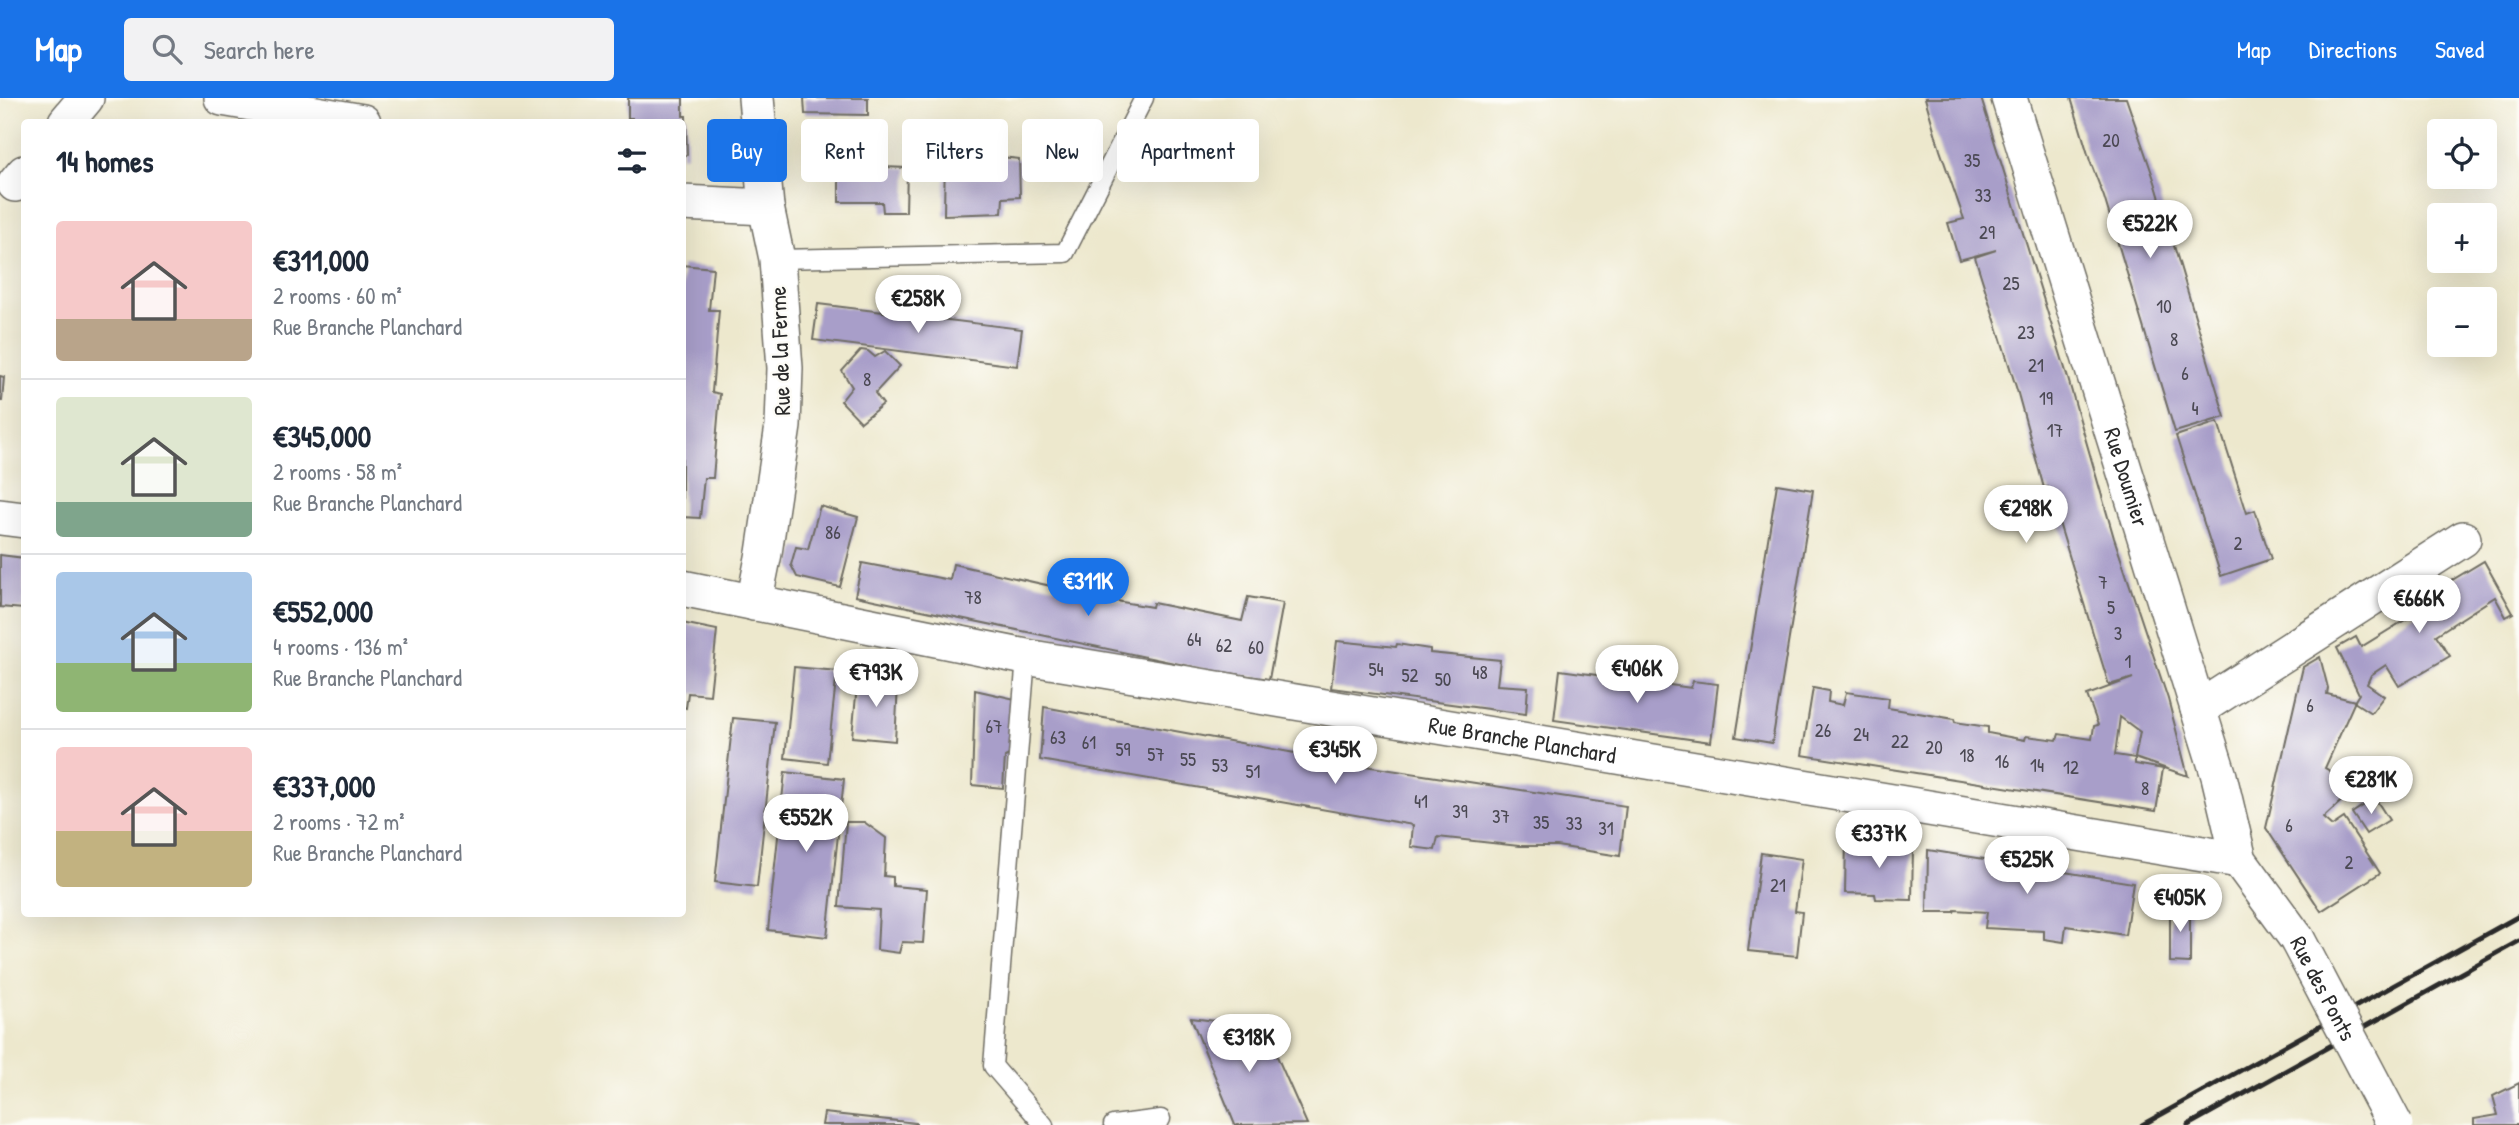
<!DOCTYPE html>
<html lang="en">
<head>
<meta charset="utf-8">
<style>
	:root { --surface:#fff; --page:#f2f2f3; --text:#1f2937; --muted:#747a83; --line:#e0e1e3; --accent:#1a73e8 }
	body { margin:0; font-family:"Patrick Hand",sans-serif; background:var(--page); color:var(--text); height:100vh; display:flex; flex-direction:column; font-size:26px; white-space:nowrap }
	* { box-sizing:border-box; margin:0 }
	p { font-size:23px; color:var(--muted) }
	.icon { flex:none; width:38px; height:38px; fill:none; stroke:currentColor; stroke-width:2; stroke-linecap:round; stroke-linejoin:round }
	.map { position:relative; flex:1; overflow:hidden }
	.drawer { position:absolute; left:21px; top:21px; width:665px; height:798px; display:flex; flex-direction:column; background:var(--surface); border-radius:7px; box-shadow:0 7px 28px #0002 }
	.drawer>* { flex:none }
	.hud { position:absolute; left:707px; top:21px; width:665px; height:63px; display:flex; gap:14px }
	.fabs { position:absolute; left:2427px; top:21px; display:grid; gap:14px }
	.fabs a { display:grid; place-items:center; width:70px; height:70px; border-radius:7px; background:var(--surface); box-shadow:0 7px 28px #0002; font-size:35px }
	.price { position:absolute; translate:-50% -60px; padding:0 16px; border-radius:24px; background:#fff; color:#222; font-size:23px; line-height:46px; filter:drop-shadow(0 2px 4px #0008) }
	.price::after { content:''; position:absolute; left:50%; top:42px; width:21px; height:16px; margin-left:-10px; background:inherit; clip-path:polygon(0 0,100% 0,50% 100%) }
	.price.selected { background:var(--accent); color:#fff }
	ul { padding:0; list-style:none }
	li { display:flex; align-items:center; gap:21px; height:175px; padding:0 35px }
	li+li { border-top:2px solid var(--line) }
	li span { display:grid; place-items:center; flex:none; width:196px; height:140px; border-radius:7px; color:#555 }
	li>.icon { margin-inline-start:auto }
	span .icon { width:84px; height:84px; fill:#fffc; stroke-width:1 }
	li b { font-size:30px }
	h2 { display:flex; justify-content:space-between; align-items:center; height:84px; padding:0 35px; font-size:30px }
	.tag { padding:0 24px; border-radius:7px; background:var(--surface); box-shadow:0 7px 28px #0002; font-size:24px; line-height:63px }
	.tag.selected { background:var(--accent); color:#fff }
	header { display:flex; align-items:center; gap:42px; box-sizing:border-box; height:98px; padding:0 35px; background:var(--accent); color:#fff }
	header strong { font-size:33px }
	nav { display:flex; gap:38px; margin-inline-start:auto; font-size:24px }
	.search { width:490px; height:63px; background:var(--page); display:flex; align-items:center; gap:18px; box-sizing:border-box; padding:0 24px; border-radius:7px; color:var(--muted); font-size:26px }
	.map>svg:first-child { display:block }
	.building { fill:#a89ec9 }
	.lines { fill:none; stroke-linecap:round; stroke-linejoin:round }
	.lane-casing { stroke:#6f6d64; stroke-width:21 }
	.street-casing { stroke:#6f6d64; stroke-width:38 }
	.lane { stroke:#fff; stroke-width:18 }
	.street { stroke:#fff; stroke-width:35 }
	.rail { stroke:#2b2b2b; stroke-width:5 }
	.street-bridge-casing { stroke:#6f6d64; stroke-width:38; stroke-linecap:butt }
	.street-bridge { stroke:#fff; stroke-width:35 }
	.labels { text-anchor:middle; stroke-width:5; stroke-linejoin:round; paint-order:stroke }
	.number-label { font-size:19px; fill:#4a4852 }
	.street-label { font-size:23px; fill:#2b2b2b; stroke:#fdfcf7 }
</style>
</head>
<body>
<header>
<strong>Map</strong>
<div class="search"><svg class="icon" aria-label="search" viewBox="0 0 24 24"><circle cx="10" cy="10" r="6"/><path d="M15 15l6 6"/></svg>Search here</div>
<nav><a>Map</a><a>Directions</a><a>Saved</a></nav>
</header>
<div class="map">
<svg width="2519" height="1027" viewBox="0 0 2519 1027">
	<rect width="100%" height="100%" fill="#fdfcf7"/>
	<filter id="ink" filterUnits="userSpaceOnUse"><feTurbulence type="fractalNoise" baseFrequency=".0143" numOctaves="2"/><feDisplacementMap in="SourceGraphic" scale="14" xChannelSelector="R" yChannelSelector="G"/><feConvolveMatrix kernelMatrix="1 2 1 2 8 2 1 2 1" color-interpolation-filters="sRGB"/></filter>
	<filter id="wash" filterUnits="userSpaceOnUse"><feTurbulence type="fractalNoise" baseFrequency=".00686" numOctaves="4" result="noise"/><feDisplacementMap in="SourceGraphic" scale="28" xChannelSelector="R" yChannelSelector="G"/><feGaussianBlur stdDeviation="1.57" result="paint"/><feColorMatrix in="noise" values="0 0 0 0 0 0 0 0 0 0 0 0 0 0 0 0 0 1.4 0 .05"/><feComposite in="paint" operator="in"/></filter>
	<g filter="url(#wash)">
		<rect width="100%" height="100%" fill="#ede8cd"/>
		<g id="blocks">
			<g class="building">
				<polygon points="628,0 683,0 683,18 686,18 687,57 682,58 682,24 632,24 632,20 628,20"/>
				<polygon points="804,0 868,0 868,17 805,16"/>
				<polygon points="1925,0 1981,0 2067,277 2114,440 2168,601 2188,678 2135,660 2140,634 2120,619 2115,657 2135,660 2135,666 2163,671 2156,713 1802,657 1813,590 1829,593 1828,604 1843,607 1846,594 1889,600 1888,610 1954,621 1955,624 1988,629 1988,635 2025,642 2026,638 2057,642 2059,636 2092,641 2094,628 2098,627 2087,597 2133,580 2109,587 2048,389 2044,390 2017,292 1975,159 1996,152 1959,162 1948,125 1964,121 1940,52"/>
				<polygon points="2071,0 2126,0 2155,84 2225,319 2175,334 2104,99 2090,63"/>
				<polygon points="839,34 884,34 884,69 907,70 906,114 883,114 882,104 839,104"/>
				<polygon points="945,53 1019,61 1020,99 1003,100 1002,115 944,117"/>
				<polygon points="682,167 713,170 709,212 719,212 712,294 720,296 713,380 704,380 700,420 682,419"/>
				<polygon points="818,206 1022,231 1017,268 813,242"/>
				<polygon points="861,252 868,253 875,259 885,253 900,268 875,295 883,306 861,324 841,303 852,289 842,273"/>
				<polygon points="0,278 4,279 2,303 0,303"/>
				<polygon points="2218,324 2247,415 2255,412 2271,461 2221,478 2176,338"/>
				<polygon points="1777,386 1813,392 1772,645 1736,639"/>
				<polygon points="820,408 858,419 840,489 797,479 791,467 796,449 808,451"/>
				<polygon points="0,457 24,460 24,511 0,509"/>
				<polygon points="2484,463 2513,515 2506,519 2495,499 2436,537 2450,558 2399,588 2386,567 2371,577 2367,586 2384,598 2371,615 2354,604 2359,596 2337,550 2356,539 2361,549 2439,501 2434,493"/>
				<polygon points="862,465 950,482 953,466 1122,504 1152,509 1153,505 1242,523 1248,499 1283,505 1269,581 1203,571 855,498"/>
				<polygon points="682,525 717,532 710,597 688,595 686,610 682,609"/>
				<polygon points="1337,543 1396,549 1397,546 1430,551 1430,555 1500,562 1497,587 1528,589 1526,616 1331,590"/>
				<polygon points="2320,559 2328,590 2327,596 2355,603 2325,670 2341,679 2347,669 2355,680 2347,686 2352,693 2323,720 2332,728 2344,720 2380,775 2321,813 2266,730 2303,569"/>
				<polygon points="794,569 837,573 827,665 785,660"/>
				<polygon points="1560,572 1691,590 1693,583 1718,586 1711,644 1554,622"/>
				<polygon points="858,577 891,581 898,587 895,643 852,639"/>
				<polygon points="975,592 1015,601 1013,655 1005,659 1003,690 972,687"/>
				<polygon points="1044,609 1371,669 1626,708 1620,758 1557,748 1519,748 1438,739 1435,752 1411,749 1413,727 1040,662"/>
				<polygon points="733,620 775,624 757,789 715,784"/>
				<polygon points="785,674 844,681 827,839 768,832"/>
				<polygon points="2375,700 2389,722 2366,736 2352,715"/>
				<polygon points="846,724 864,724 886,740 884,778 893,779 893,788 927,791 923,845 902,844 899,855 877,852 879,812 839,809"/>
				<polygon points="1846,740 1913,750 1912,802 1876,801 1875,796 1845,795"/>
				<polygon points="1928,752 2133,785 2125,837 2066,828 2064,844 2044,841 2044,833 1985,830 1987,814 1955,812 1954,814 1927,814"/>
				<polygon points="1761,755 1802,761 1795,813 1802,814 1797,858 1748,853"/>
				<polygon points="2170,807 2190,808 2190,865 2170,864"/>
				<polygon points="1191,920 1264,929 1307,1026 1235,1027"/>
				<polygon points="2519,985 2519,1027 2474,1027 2474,1021 2498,1017 2493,998"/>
				<polygon points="824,1015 916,1025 916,1027 822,1027"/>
			</g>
		</g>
	</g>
	<g filter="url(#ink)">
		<use href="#blocks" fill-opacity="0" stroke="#6f6d64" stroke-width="2"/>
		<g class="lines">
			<defs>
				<g id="lane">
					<polyline points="777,161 1065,155 1144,0"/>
					<polyline points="1026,559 993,968 1044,1027"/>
					<polyline points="1113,1027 1161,1021"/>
				</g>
				<g id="street">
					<polyline points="222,0 363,24"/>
					<path id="s1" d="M2009 0 2219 678 2239 762 2297 841"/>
					<polyline points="66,24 86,0"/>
					<polyline points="15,86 24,75"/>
					<polyline points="682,105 766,109"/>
					<polyline points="0,419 24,422"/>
					<path id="s2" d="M682 490 1026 559 2239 762"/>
					<polyline points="754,505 764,455 783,328 785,270 777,161 766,109 756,0"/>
					<polyline points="2198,611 2463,441"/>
				</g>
			</defs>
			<use href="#lane" class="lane-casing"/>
			<use href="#street" class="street-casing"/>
			<use href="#lane" class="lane"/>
			<use href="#street" class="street"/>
			<g class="rail">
				<polyline points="2142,1027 2519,818"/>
				<polyline points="2188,1027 2519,843"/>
			</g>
			<defs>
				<g id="street-bridge">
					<path id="s3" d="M2297 841 2395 1027"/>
				</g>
			</defs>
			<use href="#street-bridge" class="street-bridge-casing"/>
			<use href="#street-bridge" class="street-bridge"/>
		</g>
	</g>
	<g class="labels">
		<g class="number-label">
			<text x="2111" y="49">20</text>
			<text x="1972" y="69">35</text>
			<text x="1983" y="104">33</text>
			<text x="1987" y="141">29</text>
			<text x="2011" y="192">25</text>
			<text x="2164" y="215">10</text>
			<text x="2026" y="241">23</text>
			<text x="2174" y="248">8</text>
			<text x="2036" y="274">21</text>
			<text x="2185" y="282">6</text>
			<text x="867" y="288">8</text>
			<text x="2046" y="307">19</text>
			<text x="2195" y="317">4</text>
			<text x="2055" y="339">17</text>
			<text x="833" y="441">86</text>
			<text x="2238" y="452">2</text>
			<text x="2103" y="491">7</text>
			<text x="973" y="506">78</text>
			<text x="2111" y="516">5</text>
			<text x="2118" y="542">3</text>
			<text x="1194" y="548">64</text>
			<text x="1224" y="554">62</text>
			<text x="1256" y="556">60</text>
			<text x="2128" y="570">1</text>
			<text x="1376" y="578">54</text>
			<text x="1480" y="581">48</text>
			<text x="1410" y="584">52</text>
			<text x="1443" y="588">50</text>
			<text x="2310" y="614">6</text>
			<text x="994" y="635">67</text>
			<text x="1823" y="639">26</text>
			<text x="1861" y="643">24</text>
			<text x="1058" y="646">63</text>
			<text x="1900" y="650">22</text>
			<text x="1089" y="651">61</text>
			<text x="1934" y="656">20</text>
			<text x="1123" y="658">59</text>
			<text x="1156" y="663">57</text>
			<text x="1967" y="664">18</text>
			<text x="1188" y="668">55</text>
			<text x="2002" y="670">16</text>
			<text x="1220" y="674">53</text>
			<text x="2037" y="674">14</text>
			<text x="2071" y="676">12</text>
			<text x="1253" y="680">51</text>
			<text x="2145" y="697">8</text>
			<text x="1421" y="710">41</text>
			<text x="1460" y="720">39</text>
			<text x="1501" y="725">37</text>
			<text x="1541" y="731">35</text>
			<text x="1574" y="732">33</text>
			<text x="2289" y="734">6</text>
			<text x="1606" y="737">31</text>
			<text x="2349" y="771">2</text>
			<text x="1778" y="794">21</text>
		</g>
		<g class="street-label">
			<text transform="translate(780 253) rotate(-92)" y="8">Rue de la Ferme</text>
			<text dy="8" stroke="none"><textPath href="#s1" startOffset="397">Rue Doumier</textPath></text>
			<text dy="8" stroke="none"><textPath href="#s2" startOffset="854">Rue Branche Planchard</textPath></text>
			<text dy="8" stroke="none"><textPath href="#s3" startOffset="56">Rue des Ponts</textPath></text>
		</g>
	</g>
</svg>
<div class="fabs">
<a><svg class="icon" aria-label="locate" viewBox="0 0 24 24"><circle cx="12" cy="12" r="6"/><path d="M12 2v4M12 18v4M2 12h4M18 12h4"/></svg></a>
<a>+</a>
<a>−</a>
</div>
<b class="price" style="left:2150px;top:162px">€522K</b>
<b class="price" style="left:918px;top:237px">€258K</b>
<b class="price" style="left:2026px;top:447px">€298K</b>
<b class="price selected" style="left:1088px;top:520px">€311K</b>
<b class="price" style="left:2419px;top:537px">€666K</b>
<b class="price" style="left:1637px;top:607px">€406K</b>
<b class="price" style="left:876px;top:611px">€793K</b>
<b class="price" style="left:1335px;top:688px">€345K</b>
<b class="price" style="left:2371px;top:718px">€281K</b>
<b class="price" style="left:806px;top:756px">€552K</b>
<b class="price" style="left:1879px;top:772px">€337K</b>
<b class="price" style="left:2027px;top:798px">€525K</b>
<b class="price" style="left:2180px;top:836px">€405K</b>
<b class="price" style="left:1249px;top:976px">€318K</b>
<div class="hud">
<a class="tag selected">Buy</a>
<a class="tag">Rent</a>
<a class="tag">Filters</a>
<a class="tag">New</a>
<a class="tag">Apartment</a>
</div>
<section class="drawer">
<h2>14 homes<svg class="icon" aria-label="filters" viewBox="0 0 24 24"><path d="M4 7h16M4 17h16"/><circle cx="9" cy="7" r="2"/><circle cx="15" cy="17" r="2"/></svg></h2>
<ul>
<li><span style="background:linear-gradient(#f6c9c9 70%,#b9a48a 0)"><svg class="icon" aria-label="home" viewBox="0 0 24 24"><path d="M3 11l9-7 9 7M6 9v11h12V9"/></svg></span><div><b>€311,000</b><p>2 rooms · 60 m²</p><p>Rue Branche Planchard</p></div></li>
<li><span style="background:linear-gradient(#dfe7d0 75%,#7fa58c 0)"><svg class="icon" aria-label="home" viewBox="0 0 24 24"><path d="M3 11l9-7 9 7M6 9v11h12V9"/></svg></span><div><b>€345,000</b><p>2 rooms · 58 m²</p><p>Rue Branche Planchard</p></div></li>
<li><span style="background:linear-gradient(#a9c7e8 65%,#8fb573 0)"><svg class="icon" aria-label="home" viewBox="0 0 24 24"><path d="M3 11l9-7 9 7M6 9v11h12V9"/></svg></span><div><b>€552,000</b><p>4 rooms · 136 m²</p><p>Rue Branche Planchard</p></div></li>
<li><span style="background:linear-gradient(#f6c9c9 60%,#c2b280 0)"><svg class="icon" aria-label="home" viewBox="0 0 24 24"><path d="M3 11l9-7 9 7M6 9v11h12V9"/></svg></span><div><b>€337,000</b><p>2 rooms · 72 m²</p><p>Rue Branche Planchard</p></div></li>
</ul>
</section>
</div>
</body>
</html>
